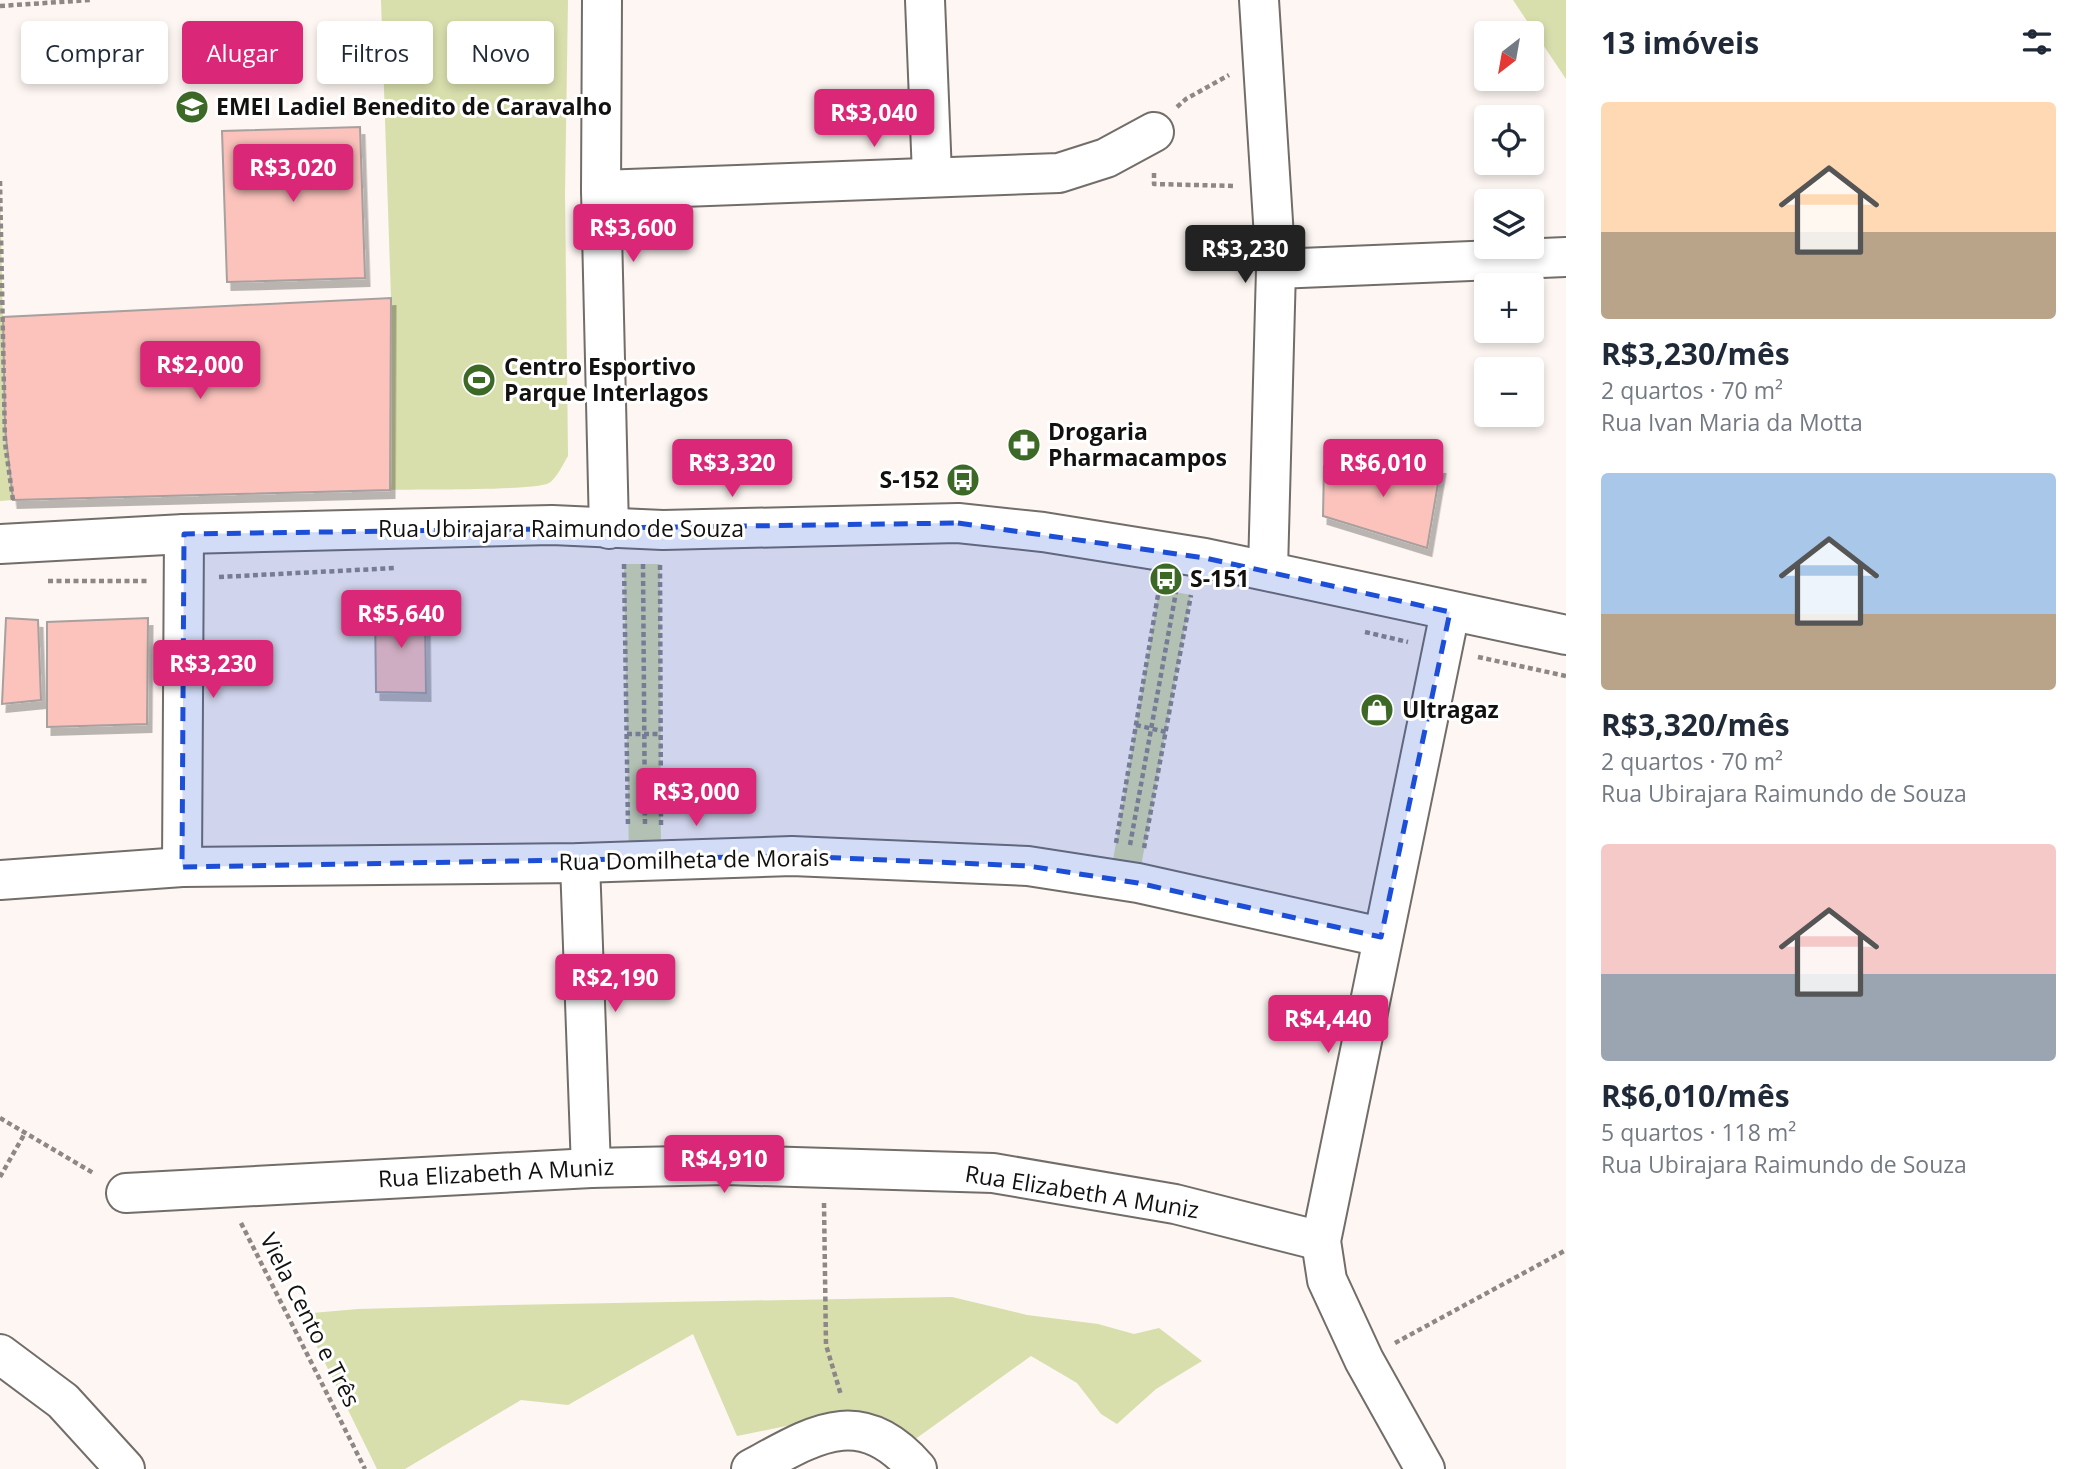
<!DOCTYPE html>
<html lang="pt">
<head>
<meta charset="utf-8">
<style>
	:root { --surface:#fff; --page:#f2f2f3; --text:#1f2937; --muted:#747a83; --accent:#db2777 }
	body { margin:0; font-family:"Open Sans",sans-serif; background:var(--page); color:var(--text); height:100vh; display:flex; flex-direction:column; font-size:26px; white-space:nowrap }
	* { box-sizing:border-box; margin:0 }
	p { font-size:23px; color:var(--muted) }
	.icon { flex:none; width:38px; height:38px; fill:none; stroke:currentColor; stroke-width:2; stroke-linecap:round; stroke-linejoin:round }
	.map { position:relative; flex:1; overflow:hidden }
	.side { display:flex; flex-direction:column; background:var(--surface); width:525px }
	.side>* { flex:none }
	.guide { position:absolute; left:21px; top:21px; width:665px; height:63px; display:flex; gap:14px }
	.needle { width:46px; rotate:211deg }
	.controls { position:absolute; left:1474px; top:21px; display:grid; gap:14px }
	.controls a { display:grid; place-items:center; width:70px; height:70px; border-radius:7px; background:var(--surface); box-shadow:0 4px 10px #0003; font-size:35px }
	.price { position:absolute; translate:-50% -60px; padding:0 16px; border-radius:7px; background:var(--accent); color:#fff; font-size:23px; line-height:46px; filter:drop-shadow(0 2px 4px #0008) }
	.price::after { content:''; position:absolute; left:50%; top:42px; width:21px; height:16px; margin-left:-10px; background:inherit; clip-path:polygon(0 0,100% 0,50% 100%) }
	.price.current { background:#222; color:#fff }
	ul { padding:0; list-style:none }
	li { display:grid; align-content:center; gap:14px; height:371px; padding:0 35px }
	li span { display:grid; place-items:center; height:217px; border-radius:7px; color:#555 }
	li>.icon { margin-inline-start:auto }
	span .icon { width:126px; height:126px; fill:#fffc; stroke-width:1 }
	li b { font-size:30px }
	h2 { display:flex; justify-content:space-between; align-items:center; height:84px; padding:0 35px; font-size:30px }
	.tag { padding:0 24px; border-radius:7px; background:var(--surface); box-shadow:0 4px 10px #0003; font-size:24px; line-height:63px }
	.tag.current { background:var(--accent); color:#fff }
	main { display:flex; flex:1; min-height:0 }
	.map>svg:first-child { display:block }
	.green { fill:#d8deac }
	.building { fill:#fbc3bc; stroke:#a7a09f; stroke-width:2; filter:url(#shadow) }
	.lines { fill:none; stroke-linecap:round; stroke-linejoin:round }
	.minor-casing { stroke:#726d69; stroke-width:42 }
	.major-casing { stroke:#726d69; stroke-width:42 }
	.path { stroke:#8d8885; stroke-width:4.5; stroke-dasharray:5 3.5; stroke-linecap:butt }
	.minor { stroke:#fff; stroke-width:38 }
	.major { stroke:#fff; stroke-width:38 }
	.marked { fill:#1d4ed8; fill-opacity:0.2; stroke:#1d4ed8; stroke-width:5; stroke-dasharray:14 9; stroke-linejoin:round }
	.labels { text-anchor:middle; stroke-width:6; stroke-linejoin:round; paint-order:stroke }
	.poi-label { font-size:23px; font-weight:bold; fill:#13110f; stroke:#fff; text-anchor:start }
	.street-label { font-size:23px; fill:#13110f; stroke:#fff }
</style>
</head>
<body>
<main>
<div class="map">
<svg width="1566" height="1469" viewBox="0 0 1566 1469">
	<defs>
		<filter id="shadow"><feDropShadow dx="4.5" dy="8" stdDeviation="0" flood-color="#0004"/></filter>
	</defs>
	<rect width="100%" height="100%" fill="#fdf6f2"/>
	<g class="green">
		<path d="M381 0H568L565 193 568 456C563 464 557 478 549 483 535 491 416 489 390 490L391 298Z"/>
		<polygon points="1513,0 1566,0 1566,79"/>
		<polygon points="0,181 5,428 13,500 0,501"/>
		<polygon points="624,564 660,564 661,859 629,860"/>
		<polygon points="1159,589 1191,595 1138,883 1110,878"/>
		<polygon points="952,1297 1027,1315 1098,1324 1134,1334 1159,1328 1202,1361 1156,1389 1117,1424 1101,1414 1077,1383 1031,1356 907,1445 820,1419 737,1436 693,1334 568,1405 521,1400 405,1469 377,1469 301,1314 358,1309 505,1305"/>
	</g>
	<g class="building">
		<polygon points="360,127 365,278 227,282 222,131"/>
		<polygon points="391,298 390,490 13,500 5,428 3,317"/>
		<polygon points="1324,466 1441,466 1427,548 1323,516"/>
		<polygon points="425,608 426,693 376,692 375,609"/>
		<polygon points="6,618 38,620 41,700 2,704"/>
		<polygon points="148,618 147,724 47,727 47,622"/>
	</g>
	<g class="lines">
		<defs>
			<g id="minor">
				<polyline points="602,0 601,190 609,529"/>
				<polyline points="925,0 932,175"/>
				<polyline points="1259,0 1276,269 1268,570"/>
				<polyline points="601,190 1059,173 1106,158 1154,132"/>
				<polyline points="1276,269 1566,257"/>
				<polyline points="580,863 591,1168"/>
				<polyline points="182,867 184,534"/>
				<polyline points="0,880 182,867 580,863 792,856 1028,866 1138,883 1381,937"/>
				<polyline points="126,1193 591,1168 726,1165 993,1173 1175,1204 1321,1241"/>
				<polyline points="0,1354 63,1401 125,1469"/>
				<path d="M751 1469C814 1435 860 1403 917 1469"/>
				<polyline points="1425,1469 1364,1360 1327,1280 1321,1241 1450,612"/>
			</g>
			<polyline id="major" points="0,544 184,534 552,525 663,530 958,523 1043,532 1205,558 1566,635"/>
		</defs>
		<use href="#minor" class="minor-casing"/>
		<use href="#major" class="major-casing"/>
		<g class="path">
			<polyline points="0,6 90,0"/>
			<polyline points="1177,107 1186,99 1229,75"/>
			<polyline points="1154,173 1154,184 1236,186"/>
			<polyline points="0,181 5,443 13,500"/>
			<polyline points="624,564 628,827"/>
			<polyline points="643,564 645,827"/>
			<polyline points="660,565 661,826"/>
			<polyline points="219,577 396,568"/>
			<polyline points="48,581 148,581"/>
			<polyline points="1365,632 1408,642"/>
			<polyline points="1478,657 1566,676"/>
			<polyline points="1136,725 1166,732"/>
			<polyline points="627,734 660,734"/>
			<polyline points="1116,843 1159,589"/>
			<polyline points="1130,845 1176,592"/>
			<polyline points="1144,848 1191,595"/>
			<polyline points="0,1118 95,1174"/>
			<polyline points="0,1177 25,1133"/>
			<polyline points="824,1203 826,1345 841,1395"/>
			<polyline points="241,1223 365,1469"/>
			<polyline points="1395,1343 1566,1250"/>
		</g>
		<use href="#minor" class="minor"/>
		<use href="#major" class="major"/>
	</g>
	<path class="marked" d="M958 523 1205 558 1450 612 1381 937 1138 883 1028 866 792 856 182 867 184 534Z"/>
	<defs>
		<symbol id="school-disc" viewBox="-11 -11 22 22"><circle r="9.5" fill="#3d6927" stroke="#fff"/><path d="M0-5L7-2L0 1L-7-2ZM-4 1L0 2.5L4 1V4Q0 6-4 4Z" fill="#fff"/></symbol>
		<symbol id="stadium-disc" viewBox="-11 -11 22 22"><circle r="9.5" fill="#3d6927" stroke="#fff"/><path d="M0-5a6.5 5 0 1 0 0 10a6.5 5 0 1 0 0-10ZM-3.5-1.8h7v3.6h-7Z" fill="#fff"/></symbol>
		<symbol id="pharmacy-disc" viewBox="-11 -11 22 22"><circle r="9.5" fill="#3d6927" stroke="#fff"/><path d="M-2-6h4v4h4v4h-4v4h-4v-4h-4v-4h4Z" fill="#fff"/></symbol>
		<symbol id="bus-disc" viewBox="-11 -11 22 22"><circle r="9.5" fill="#3d6927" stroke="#fff"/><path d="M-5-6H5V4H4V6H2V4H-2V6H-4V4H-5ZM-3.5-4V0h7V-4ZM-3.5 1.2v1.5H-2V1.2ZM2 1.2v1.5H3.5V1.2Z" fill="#fff"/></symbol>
		<symbol id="shop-disc" viewBox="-11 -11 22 22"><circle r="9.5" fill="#3d6927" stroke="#fff"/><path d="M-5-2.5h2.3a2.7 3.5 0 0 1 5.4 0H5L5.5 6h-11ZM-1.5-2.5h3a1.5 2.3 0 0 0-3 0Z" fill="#fff"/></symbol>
	</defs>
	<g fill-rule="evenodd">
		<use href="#school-disc" x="173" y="88" width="38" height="38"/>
		<use href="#stadium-disc" x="460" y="361" width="38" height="38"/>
		<use href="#pharmacy-disc" x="1005" y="426" width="38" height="38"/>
		<use href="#bus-disc" x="944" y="461" width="38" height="38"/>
		<use href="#bus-disc" x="1147" y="560" width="38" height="38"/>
		<use href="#shop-disc" x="1358" y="691" width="38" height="38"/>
	</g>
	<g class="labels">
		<g class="poi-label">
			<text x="216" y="115">EMEI Ladiel Benedito de Caravalho</text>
			<text x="504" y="375">Centro Esportivo<tspan x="504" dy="26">Parque Interlagos</tspan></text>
			<text x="1048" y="440">Drogaria<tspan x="1048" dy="26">Pharmacampos</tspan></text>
			<text x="939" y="488" text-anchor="end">S-152</text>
			<text x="1190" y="587">S-151</text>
			<text x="1402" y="718">Ultragaz</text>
		</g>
		<g class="street-label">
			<text x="561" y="537">Rua Ubirajara Raimundo de Souza</text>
			<text transform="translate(694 860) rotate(-1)" y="8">Rua Domilheta de Morais</text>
			<text transform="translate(496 1173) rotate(-3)" y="8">Rua Elizabeth A Muniz</text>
			<text transform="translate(1082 1192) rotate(9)" y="8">Rua Elizabeth A Muniz</text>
			<text transform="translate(310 1320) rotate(63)" y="8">Viela Cento e Três</text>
		</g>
	</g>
</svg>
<div class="controls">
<a><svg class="needle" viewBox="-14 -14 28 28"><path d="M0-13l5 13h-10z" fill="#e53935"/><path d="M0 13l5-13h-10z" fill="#747a83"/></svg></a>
<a><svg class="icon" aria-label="locate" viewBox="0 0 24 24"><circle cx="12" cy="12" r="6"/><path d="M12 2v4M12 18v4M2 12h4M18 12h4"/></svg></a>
<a><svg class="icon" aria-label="layers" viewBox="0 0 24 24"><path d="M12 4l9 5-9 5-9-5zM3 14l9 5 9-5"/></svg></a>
<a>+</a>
<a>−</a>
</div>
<b class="price" style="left:874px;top:149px">R$3,040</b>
<b class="price" style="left:293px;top:204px">R$3,020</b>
<b class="price" style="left:633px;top:264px">R$3,600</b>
<b class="price current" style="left:1245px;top:285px">R$3,230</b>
<b class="price" style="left:200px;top:401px">R$2,000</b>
<b class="price" style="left:732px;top:499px">R$3,320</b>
<b class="price" style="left:1383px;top:499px">R$6,010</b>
<b class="price" style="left:401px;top:650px">R$5,640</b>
<b class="price" style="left:213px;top:700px">R$3,230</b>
<b class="price" style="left:696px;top:828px">R$3,000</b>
<b class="price" style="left:615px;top:1014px">R$2,190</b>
<b class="price" style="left:1328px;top:1055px">R$4,440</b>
<b class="price" style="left:724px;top:1195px">R$4,910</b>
<div class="guide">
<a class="tag">Comprar</a>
<a class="tag current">Alugar</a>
<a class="tag">Filtros</a>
<a class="tag">Novo</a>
</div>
</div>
<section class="side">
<h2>13 imóveis<svg class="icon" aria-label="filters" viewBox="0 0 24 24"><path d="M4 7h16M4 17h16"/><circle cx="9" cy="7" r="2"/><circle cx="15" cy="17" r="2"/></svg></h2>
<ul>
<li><span style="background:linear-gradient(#ffd9b3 60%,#b9a48a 0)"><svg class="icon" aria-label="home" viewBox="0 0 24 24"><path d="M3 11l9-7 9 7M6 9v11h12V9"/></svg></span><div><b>R$3,230/mês</b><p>2 quartos · 70 m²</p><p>Rua Ivan Maria da Motta</p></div></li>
<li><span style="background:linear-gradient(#a9c7e8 65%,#b9a48a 0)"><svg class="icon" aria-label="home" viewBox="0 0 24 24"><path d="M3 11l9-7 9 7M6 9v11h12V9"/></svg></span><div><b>R$3,320/mês</b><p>2 quartos · 70 m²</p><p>Rua Ubirajara Raimundo de Souza</p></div></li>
<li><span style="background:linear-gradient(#f6c9c9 60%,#9aa5b1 0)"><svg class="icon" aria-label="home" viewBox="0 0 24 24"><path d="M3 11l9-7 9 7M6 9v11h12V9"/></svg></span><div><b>R$6,010/mês</b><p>5 quartos · 118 m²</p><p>Rua Ubirajara Raimundo de Souza</p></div></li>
</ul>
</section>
</main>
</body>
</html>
